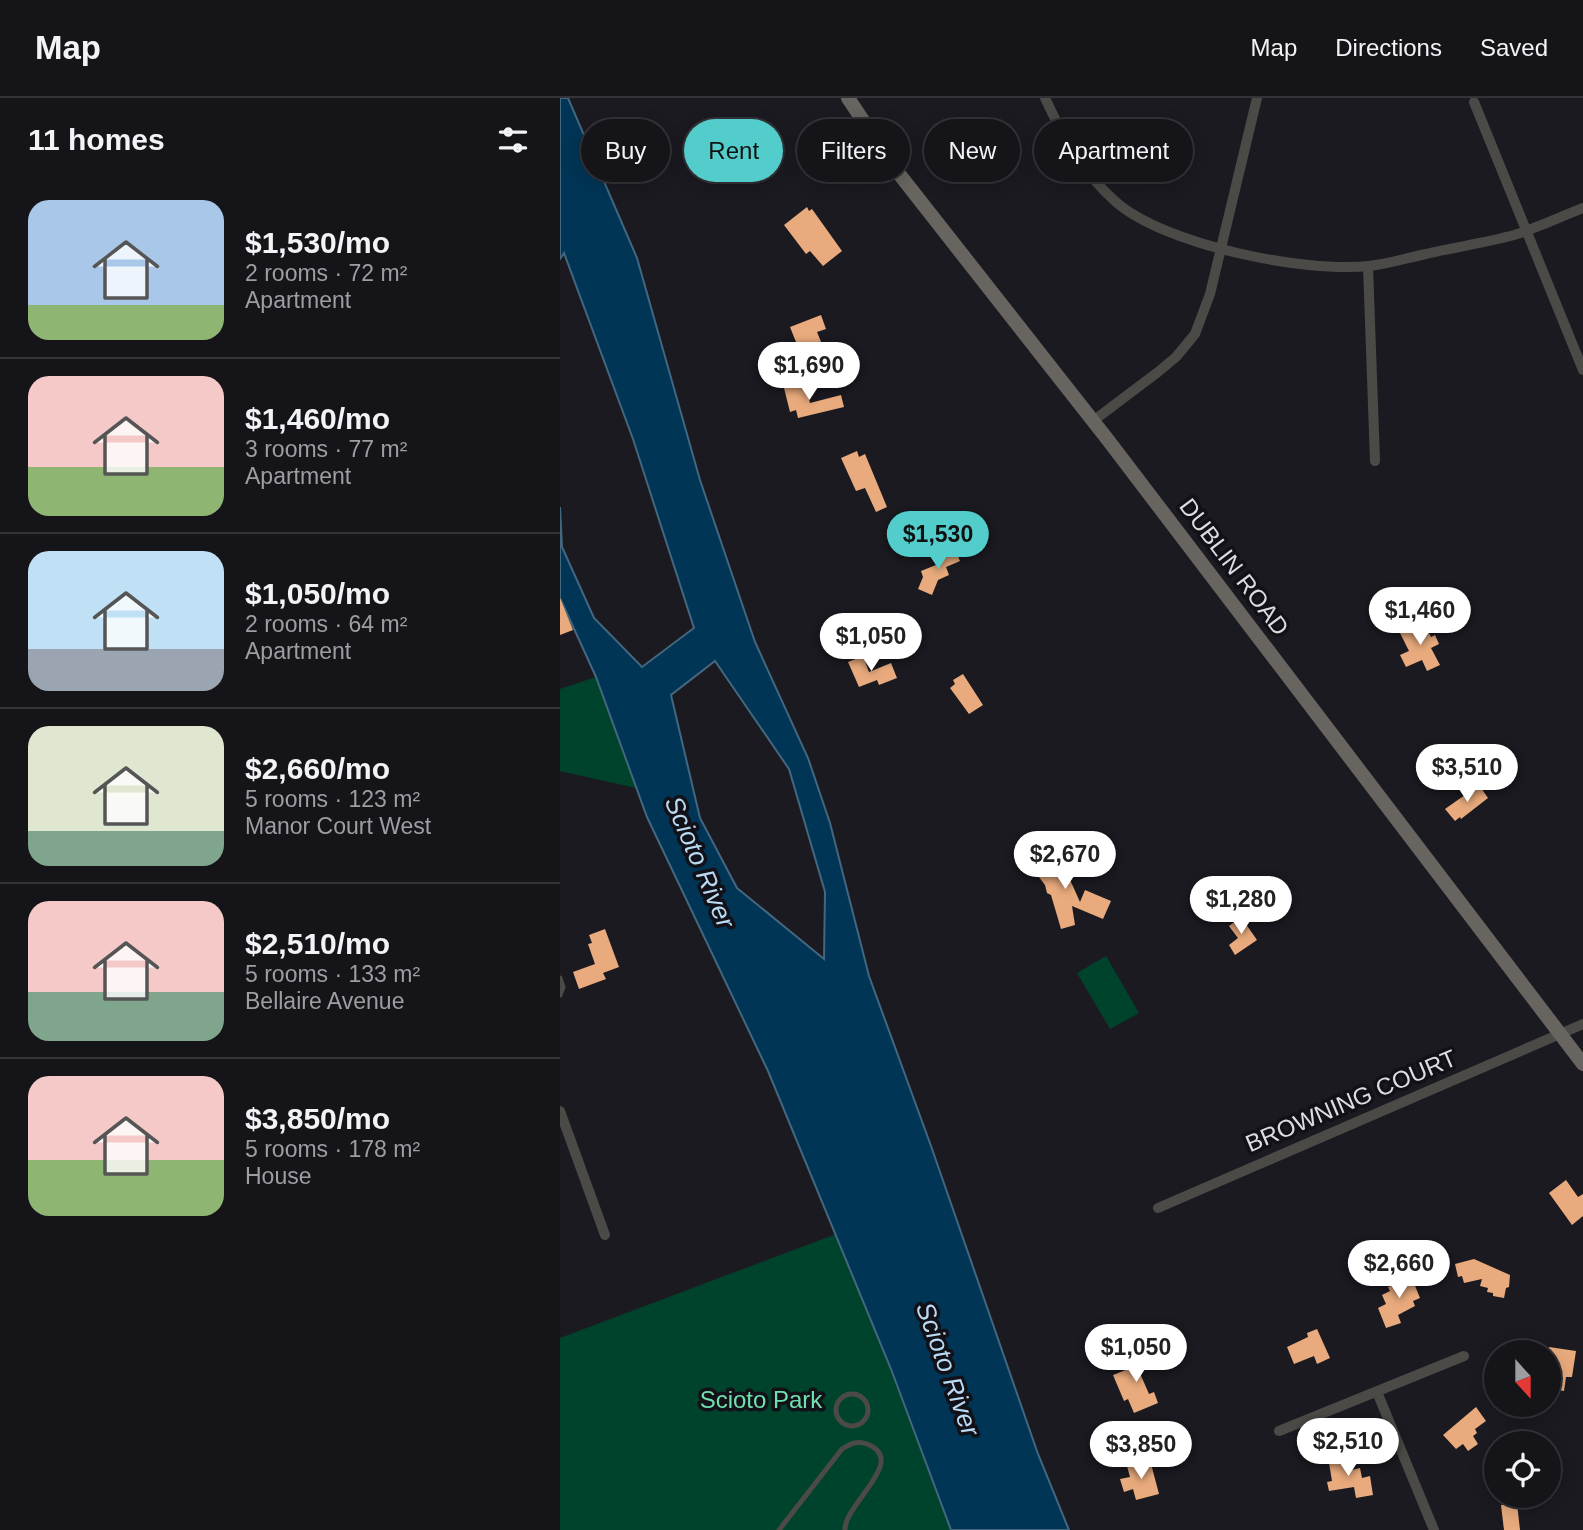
<!DOCTYPE html>
<html lang="en">
<head>
<meta charset="utf-8">
<style>
	:root { --surface:#141419; --page:#1d1d22; --text:#f1f3f6; --muted:#9d9ea2; --line:#333338; --accent:#53cdcb }
	body { margin:0; font-family:Arial,sans-serif; background:var(--page); color:var(--text); height:100vh; display:flex; flex-direction:column; font-size:26px; white-space:nowrap }
	* { box-sizing:border-box; margin:0 }
	p { font-size:23px; color:var(--muted) }
	.icon { flex:none; width:38px; height:38px; fill:none; stroke:currentColor; stroke-width:2; stroke-linecap:round; stroke-linejoin:round }
	.map { position:relative; flex:1; overflow:hidden }
	.sheet { display:flex; flex-direction:column; background:var(--surface); width:560px }
	.sheet>* { flex:none }
	.guide { position:absolute; left:21px; top:21px; width:665px; height:63px; display:flex; gap:14px }
	.needle { width:46px; rotate:159deg }
	.tools { position:absolute; left:924px; top:1242px; display:grid; gap:14px }
	.tools a { display:grid; place-items:center; width:77px; height:77px; border-radius:50%; background:var(--surface); box-shadow:0 4px 18px #0003,0 0 0 2px var(--line); font-size:35px }
	.price { position:absolute; translate:-50% -60px; padding:0 16px; border-radius:24px; background:#fff; color:#222; font-size:23px; line-height:46px; filter:drop-shadow(0 2px 4px #0008) }
	.price::after { content:''; position:absolute; left:50%; top:42px; width:21px; height:16px; margin-left:-10px; background:inherit; clip-path:polygon(0 0,100% 0,50% 100%) }
	.price.selected { background:var(--accent); color:#111 }
	ul { padding:0; list-style:none }
	li { display:flex; align-items:center; gap:21px; height:175px; padding:0 28px }
	li+li { border-top:2px solid var(--line) }
	li span { display:grid; place-items:center; flex:none; width:196px; height:140px; border-radius:21px; color:#555 }
	li>.icon { margin-inline-start:auto }
	span .icon { width:84px; height:84px; fill:#fffc; stroke-width:1 }
	li b { font-size:30px }
	h2 { display:flex; justify-content:space-between; align-items:center; height:84px; padding:0 28px; font-size:30px }
	.pill { padding:0 24px; border-radius:32px; background:var(--surface); box-shadow:0 4px 18px #0003,0 0 0 2px var(--line); font-size:24px; line-height:63px }
	.pill.selected { background:var(--accent); color:#111 }
	header { display:flex; align-items:center; gap:42px; box-sizing:border-box; height:98px; padding:0 35px; background:var(--surface); border-bottom:2px solid var(--line) }
	header strong { font-size:33px }
	nav { display:flex; gap:38px; margin-inline-start:auto; font-size:24px }
	main { display:flex; flex:1; min-height:0 }
	.map>svg:first-child { display:block }
	.green { fill:#00432c }
	.water { fill:#013555; stroke:#43677f; stroke-width:2; fill-rule:evenodd }
	.building { fill:#e9ab7d }
	.lines { fill:none; stroke-linecap:round; stroke-linejoin:round }
	.lane { stroke:#4c4a47; stroke-width:5 }
	.street { stroke:#4c4a47; stroke-width:10 }
	.secondary { stroke:#686560; stroke-width:14 }
	.labels { text-anchor:middle; stroke-width:7; stroke-linejoin:round; paint-order:stroke }
	.street-label { font-size:24px; fill:#dddce1; stroke:#121117 }
	.park-label { font-size:24px; fill:#71e0af; stroke:#121117 }
	.water-label { font-size:26px; font-style:italic; fill:#badaf4; stroke:#121117 }
</style>
</head>
<body>
<header>
<strong>Map</strong>
<nav><a>Map</a><a>Directions</a><a>Saved</a></nav>
</header>
<main>
<section class="sheet">
<h2>11 homes<svg class="icon" aria-label="filters" viewBox="0 0 24 24"><path d="M4 7h16M4 17h16"/><circle cx="9" cy="7" r="2"/><circle cx="15" cy="17" r="2"/></svg></h2>
<ul>
<li><span style="background:linear-gradient(#a9c7e8 75%,#8fb573 0)"><svg class="icon" aria-label="home" viewBox="0 0 24 24"><path d="M3 11l9-7 9 7M6 9v11h12V9"/></svg></span><div><b>$1,530/mo</b><p>2 rooms · 72 m²</p><p>Apartment</p></div></li>
<li><span style="background:linear-gradient(#f6c9c9 65%,#8fb573 0)"><svg class="icon" aria-label="home" viewBox="0 0 24 24"><path d="M3 11l9-7 9 7M6 9v11h12V9"/></svg></span><div><b>$1,460/mo</b><p>3 rooms · 77 m²</p><p>Apartment</p></div></li>
<li><span style="background:linear-gradient(#bfe0f5 70%,#9aa5b1 0)"><svg class="icon" aria-label="home" viewBox="0 0 24 24"><path d="M3 11l9-7 9 7M6 9v11h12V9"/></svg></span><div><b>$1,050/mo</b><p>2 rooms · 64 m²</p><p>Apartment</p></div></li>
<li><span style="background:linear-gradient(#dfe7d0 75%,#7fa58c 0)"><svg class="icon" aria-label="home" viewBox="0 0 24 24"><path d="M3 11l9-7 9 7M6 9v11h12V9"/></svg></span><div><b>$2,660/mo</b><p>5 rooms · 123 m²</p><p>Manor Court West</p></div></li>
<li><span style="background:linear-gradient(#f6c9c9 65%,#7fa58c 0)"><svg class="icon" aria-label="home" viewBox="0 0 24 24"><path d="M3 11l9-7 9 7M6 9v11h12V9"/></svg></span><div><b>$2,510/mo</b><p>5 rooms · 133 m²</p><p>Bellaire Avenue</p></div></li>
<li><span style="background:linear-gradient(#f6c9c9 60%,#8fb573 0)"><svg class="icon" aria-label="home" viewBox="0 0 24 24"><path d="M3 11l9-7 9 7M6 9v11h12V9"/></svg></span><div><b>$3,850/mo</b><p>5 rooms · 178 m²</p><p>House</p></div></li>
</ul>
</section>
<div class="map">
<svg width="1023" height="1432" viewBox="0 0 1023 1432">
	<rect width="100%" height="100%" fill="#1b1a21"/>
	<g class="green">
		<polygon points="36,579 76,690 0,673 0,591"/>
		<polygon points="546,858 579,915 550,931 517,875"/>
		<polygon points="276,1136 331,1271 391,1432 0,1432 0,1240"/>
	</g>
	<path class="water" d="M0 0H8L77 160 140 382 195 544 248 660 270 725 309 878 371 1048 478 1356 509 1432H391L331 1271 208 973 87 719 36 579 0 500V409L2 449 34 520 82 569 134 530 73 341 4 155 0 161ZM155 563 229 671 265 794 264 861 177 790 140 720 111 597Z"/>
	<g class="building">
		<polygon points="247,109 249,113 252,111 282,153 263,168 250,153 246,156 224,127"/>
		<polygon points="261,217 266,231 257,234 266,256 244,264 230,229"/>
		<polygon points="245,285 250,305 281,297 284,309 238,320 236,312 230,314 224,290"/>
		<polygon points="297,353 299,359 305,356 327,409 316,414 305,390 296,393 281,360"/>
		<polygon points="394,449 400,463 386,469 389,477 378,482 372,497 358,491 363,479 361,473 381,465 377,457"/>
		<polygon points="0,500 13,532 0,537"/>
		<polygon points="859,524 863,533 867,531 871,539 875,537 879,546 871,550 880,567 867,573 862,562 846,569 840,557 849,553 840,535"/>
		<polygon points="303,558 309,574 331,565 337,580 319,587 317,582 299,589 288,564"/>
		<polygon points="403,576 423,607 409,616 390,590 395,586 393,582"/>
		<polygon points="919,687 928,700 901,721 900,719 895,723 885,711"/>
		<polygon points="478,753 485,757 488,754 507,775 520,804 525,792 551,803 543,821 512,808 515,827 501,831 491,797 487,795 485,787 469,766 468,762"/>
		<polygon points="681,819 697,842 675,857 669,847 678,840 669,828"/>
		<polygon points="45,831 59,869 43,875 46,881 19,891 13,874 35,866 28,846 32,845 29,837"/>
		<polygon points="1006,1082 1018,1099 1023,1096 1023,1118 1012,1127 989,1095"/>
		<polygon points="914,1161 950,1177 949,1189 946,1190 944,1200 933,1198 933,1195 927,1194 928,1190 920,1188 922,1181 904,1185 902,1178 898,1179 895,1166"/>
		<polygon points="849,1173 860,1200 853,1203 855,1208 838,1217 841,1225 826,1230 818,1210 826,1206 822,1197 830,1193 828,1189 837,1186 840,1176"/>
		<polygon points="757,1231 770,1260 757,1266 754,1258 734,1266 727,1249 748,1239 747,1235"/>
		<polygon points="989,1249 1016,1253 1012,1279 1006,1279 1004,1293 989,1290"/>
		<polygon points="584,1251 591,1268 579,1273 589,1296 594,1294 598,1305 574,1315 568,1301 564,1303 553,1277 576,1268 571,1257"/>
		<polygon points="916,1309 926,1323 915,1331 917,1335 913,1338 918,1346 908,1353 903,1346 896,1351 883,1337"/>
		<polygon points="780,1357 781,1365 791,1364 792,1372 800,1370 802,1380 810,1378 813,1397 796,1400 794,1389 769,1393 767,1384 772,1383 768,1359"/>
		<polygon points="590,1362 599,1396 576,1402 573,1391 564,1394 560,1381 570,1379 567,1368"/>
		<polygon points="957,1405 960,1432 944,1432 941,1407"/>
	</g>
	<g class="lines">
		<g class="lane">
			<polyline points="0,880 3,889 0,897"/>
			<circle cx="292" cy="1312" r="16"/>
			<path d="M219 1432 282 1351C290 1346 297 1342 307 1346 349 1362 284 1406 285 1432"/>
		</g>
		<g class="street">
			<path d="M485 0C503 39 523 75 556 104 605 147 744 175 809 168 828 166 847 160 866 156 895 149 925 145 954 137 977 130 1000 119 1023 110"/>
			<polyline points="914,4 1023,272"/>
			<polyline points="808,168 815,363"/>
			<polyline points="533,323 598,274 616,259 635,236 650,196 697,0"/>
			<polyline points="0,1013 45,1137"/>
			<polyline points="598,1110 1023,926"/>
			<polyline points="817,1294 874,1432"/>
			<polyline points="719,1333 904,1258"/>
		</g>
		<polyline class="secondary" points="288,0 336,72 548,342 1023,966"/>
	</g>
	<g class="labels">
		<g class="street-label">
			<text transform="translate(674 469) rotate(53)" y="8">DUBLIN ROAD</text>
			<text transform="translate(791 1003) rotate(-23)" y="8">BROWNING COURT</text>
		</g>
		<g class="park-label">
			<text x="201" y="1310">Scioto Park</text>
		</g>
		<g class="water-label">
			<text transform="translate(140 764) rotate(67)" y="9">Scioto River</text>
			<text transform="translate(388 1271) rotate(70)" y="9">Scioto River</text>
		</g>
	</g>
</svg>
<div class="tools">
<a><svg class="needle" viewBox="-14 -14 28 28"><path d="M0-13l5 13h-10z" fill="#e53935"/><path d="M0 13l5-13h-10z" fill="#9d9ea2"/></svg></a>
<a><svg class="icon" aria-label="locate" viewBox="0 0 24 24"><circle cx="12" cy="12" r="6"/><path d="M12 2v4M12 18v4M2 12h4M18 12h4"/></svg></a>
</div>
<b class="price" style="left:249px;top:304px">$1,690</b>
<b class="price selected" style="left:378px;top:473px">$1,530</b>
<b class="price" style="left:860px;top:549px">$1,460</b>
<b class="price" style="left:311px;top:575px">$1,050</b>
<b class="price" style="left:907px;top:706px">$3,510</b>
<b class="price" style="left:505px;top:793px">$2,670</b>
<b class="price" style="left:681px;top:838px">$1,280</b>
<b class="price" style="left:839px;top:1202px">$2,660</b>
<b class="price" style="left:576px;top:1286px">$1,050</b>
<b class="price" style="left:788px;top:1380px">$2,510</b>
<b class="price" style="left:581px;top:1383px">$3,850</b>
<div class="guide">
<a class="pill">Buy</a>
<a class="pill selected">Rent</a>
<a class="pill">Filters</a>
<a class="pill">New</a>
<a class="pill">Apartment</a>
</div>
</div>
</main>
</body>
</html>
